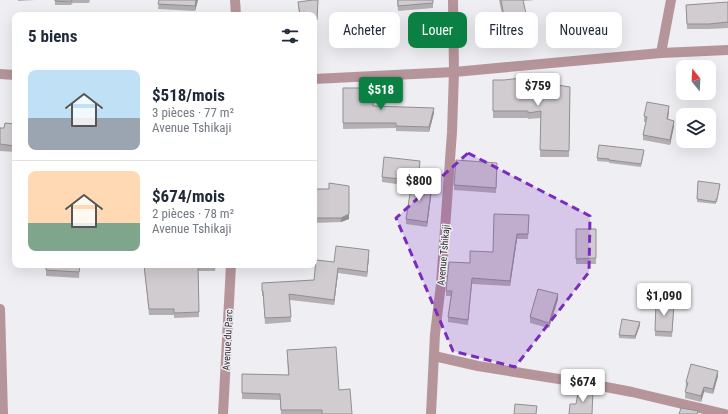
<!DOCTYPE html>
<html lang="fr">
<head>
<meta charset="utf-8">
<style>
	:root { --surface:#fff; --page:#f2f2f3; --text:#1f2937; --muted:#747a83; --line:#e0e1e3; --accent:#0b8043 }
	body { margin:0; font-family:"Roboto Condensed",sans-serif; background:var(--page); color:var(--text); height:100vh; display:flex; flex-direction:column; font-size:15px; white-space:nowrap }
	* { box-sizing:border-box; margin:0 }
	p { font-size:13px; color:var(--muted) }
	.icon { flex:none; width:22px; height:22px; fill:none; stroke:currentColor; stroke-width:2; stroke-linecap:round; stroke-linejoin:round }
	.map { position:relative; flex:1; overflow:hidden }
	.details { position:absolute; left:12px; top:12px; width:305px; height:256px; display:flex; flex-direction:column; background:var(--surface); border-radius:8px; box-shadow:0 4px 16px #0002 }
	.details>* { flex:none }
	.banner { position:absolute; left:329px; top:12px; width:339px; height:36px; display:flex; gap:8px }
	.needle { width:26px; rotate:342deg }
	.buttons { position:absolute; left:676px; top:60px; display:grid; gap:8px }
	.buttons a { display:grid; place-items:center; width:40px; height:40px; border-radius:8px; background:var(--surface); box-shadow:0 4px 16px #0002; font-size:20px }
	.price { position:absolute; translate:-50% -34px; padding:0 9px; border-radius:4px; background:#fff; color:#222; font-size:13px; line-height:26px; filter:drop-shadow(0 1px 2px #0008) }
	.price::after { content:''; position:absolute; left:50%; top:24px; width:12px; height:9px; margin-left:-6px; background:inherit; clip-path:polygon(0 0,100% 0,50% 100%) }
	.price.selected { background:var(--accent); color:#fff }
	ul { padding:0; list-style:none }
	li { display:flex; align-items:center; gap:12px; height:100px; padding:0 16px }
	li+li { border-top:1px solid var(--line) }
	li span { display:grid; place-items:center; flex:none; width:112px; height:80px; border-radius:8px; color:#555 }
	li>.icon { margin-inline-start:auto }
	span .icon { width:48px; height:48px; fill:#fffc; stroke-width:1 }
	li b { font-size:17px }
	h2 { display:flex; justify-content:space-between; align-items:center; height:48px; padding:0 16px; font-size:17px }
	.tag { padding:0 14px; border-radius:8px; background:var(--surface); box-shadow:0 4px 16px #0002; font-size:14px; line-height:36px }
	.tag.selected { background:var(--accent); color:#fff }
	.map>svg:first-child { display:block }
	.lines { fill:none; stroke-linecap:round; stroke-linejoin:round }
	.street { stroke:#b6959a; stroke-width:10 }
	.wall { fill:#b4afb3 }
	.shaded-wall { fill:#928f92 }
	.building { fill:#d1ccd0; stroke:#928f92 }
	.marked { fill:#7b2cbf; fill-opacity:0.2; stroke:#7b2cbf; stroke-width:3; stroke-dasharray:8 5; stroke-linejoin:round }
	.labels { text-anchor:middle; stroke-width:3; stroke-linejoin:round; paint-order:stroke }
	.street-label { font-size:10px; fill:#2f2f31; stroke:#eeeef3 }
</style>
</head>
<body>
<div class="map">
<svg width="728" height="414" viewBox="0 0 728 414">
	<rect width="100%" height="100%" fill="#eeeef3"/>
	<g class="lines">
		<g class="street">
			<polyline points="235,0 236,15"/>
			<polyline points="661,53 671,0"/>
			<polyline points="0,74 15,75"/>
			<polyline points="314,79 454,72 661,53 728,50"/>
			<polyline points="0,309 3,414"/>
			<polyline points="434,356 478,366 590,384 632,392 725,414"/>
			<polyline points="223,414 231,265"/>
			<polyline points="431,414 435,334 441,284 452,132 454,72 453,0"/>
		</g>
	</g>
	<g class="wall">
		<polygon points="18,0 35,0 18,1"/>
		<polygon points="55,0 90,0 89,3 73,3 71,5 55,5"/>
		<polygon points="159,0 198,0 195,11 158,9"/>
		<polygon points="318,0 317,23 314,23 314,15 299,15 298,2"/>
		<polygon points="397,0 433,0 433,8 398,11"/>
		<polygon points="499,0 535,0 523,1 529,33 507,38"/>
		<polygon points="728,2 728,28 709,29 687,29 686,5"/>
		<polygon points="493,80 539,82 570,87 569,157 540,157 541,118 528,119 528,118 493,118"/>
		<polygon points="343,88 373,106 434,113 429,132 396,131 396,128 343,129"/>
		<polygon points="669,111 668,119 674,126 670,145 643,140 643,135 646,122 644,122 644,116"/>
		<polygon points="15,124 15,152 0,151 0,128 4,128"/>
		<polygon points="644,153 641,167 609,163 609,162 597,161 597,158"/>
		<polygon points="420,166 418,182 432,189 427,227 406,224 406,219 411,186 382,182 382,177"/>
		<polygon points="497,168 496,193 454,190 454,185"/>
		<polygon points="698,181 720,186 717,202 716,202 716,204 697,202"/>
		<polygon points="314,189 349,219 341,222 314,223"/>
		<polygon points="529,215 528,239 517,239 510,286 472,284 468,325 448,322 448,317 451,296 446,296 446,291 470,263 493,252"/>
		<rect x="576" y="229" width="20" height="35"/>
		<polygon points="369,256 367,277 338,273 334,305 290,300 291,322 265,324 263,296 262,296 262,283 314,280 334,262"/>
		<polygon points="46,265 80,265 79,278 46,276"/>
		<polygon points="120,265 216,265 215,271 198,271 199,317 174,318 174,315 149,315 144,267"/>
		<polygon points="558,299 549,328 530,323 530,317"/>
		<polygon points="674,309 672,337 655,336 655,331"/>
		<polygon points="640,325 635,339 619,338 619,335"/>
		<polygon points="287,350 339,390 352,414 281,414 280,400 242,399 242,374 288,375"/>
		<polygon points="718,376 713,394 704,392 701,402 685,398 686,382"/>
	</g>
	<g class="shaded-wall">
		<polygon points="196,0 198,0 195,11 195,6"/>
		<polygon points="529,28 529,33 507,38 507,33"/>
		<polygon points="669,106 669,111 667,125 667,119"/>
		<polygon points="434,108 434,113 429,132 429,127"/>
		<polygon points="674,121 674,126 670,145 670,140"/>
		<polygon points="420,161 420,166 418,186 418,181"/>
		<polygon points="432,184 432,189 427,227 427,222"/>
		<polygon points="349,214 349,219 341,222 341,218"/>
		<polygon points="517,234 517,239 510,286 510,281"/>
		<polygon points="369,250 369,256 367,277 367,272"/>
		<polygon points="338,268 338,273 334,305 334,300"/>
		<polygon points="558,294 558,299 549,328 549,323"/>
		<polygon points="640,322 640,325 635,339 635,336"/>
		<polygon points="718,371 718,376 713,394 713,389"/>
		<polygon points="704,387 704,392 701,402 701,396"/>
	</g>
	<g class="building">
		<polygon points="55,0 72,0 71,2 55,1"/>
		<polygon points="159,0 196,0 195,6 158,4"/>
		<polygon points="313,0 318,0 317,20 314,20 314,15 300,15 298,2"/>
		<polygon points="398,0 433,0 433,3 398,6"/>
		<polygon points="501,0 523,0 529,28 507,33"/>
		<polygon points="728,2 728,22 709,24 687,24 686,5"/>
		<polygon points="539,76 539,82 570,87 569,151 540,150 541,111 528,113 528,111 493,111 493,80 504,80"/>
		<polygon points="343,88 373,88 373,106 434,108 429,127 396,126 396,123 343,123"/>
		<polygon points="647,102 669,106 667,119 674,121 670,140 643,135 647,117 644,116"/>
		<polygon points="5,123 15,124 15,146 0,144 0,128 4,128"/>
		<polygon points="599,145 644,150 641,164 609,160 609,159 597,158"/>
		<polygon points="384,157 420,161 418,181 382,177"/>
		<polygon points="456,160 497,163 496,188 454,185"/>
		<polygon points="412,181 432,184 427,222 406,219"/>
		<polygon points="698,181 720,184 717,199 716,199 716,202 697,199"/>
		<polygon points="329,183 349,186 349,214 341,218 314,218 314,189 329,189"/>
		<polygon points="494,214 529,215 528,234 517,234 510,281 472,278 468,320 448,317 452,291 446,291 449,262 470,263 470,251 493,252"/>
		<polygon points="576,229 596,229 596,258 576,259"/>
		<polygon points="336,246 369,250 367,272 338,268 334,300 289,294 291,317 265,318 263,291 262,291 262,283 314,280 316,260 334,262"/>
		<polygon points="46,265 80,265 79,272 46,270"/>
		<polygon points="144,265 215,265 215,266 198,265 199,312 174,313 174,309 149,309"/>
		<polygon points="538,289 558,294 549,323 530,317"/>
		<polygon points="656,302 674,303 672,332 655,331"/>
		<polygon points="622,319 640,322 635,336 619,335"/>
		<polygon points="336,347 339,390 350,389 352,414 322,414 322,410 281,410 280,394 242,393 242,374 289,375 287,350"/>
		<polygon points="691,364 718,371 713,389 704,387 701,396 685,392 688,383 686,382"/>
		<polygon points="579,388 593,390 592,414 569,414 570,404 576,404"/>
		<polygon points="515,404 537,406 536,414 514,414"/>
		<polygon points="681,408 698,411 697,414 679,414"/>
	</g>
	<path class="marked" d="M468 153 590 216 589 272 515 367 453 351 396 218Z"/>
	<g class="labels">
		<g class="street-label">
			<text transform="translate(443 255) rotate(-85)" y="4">Avenue Tshikaji</text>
			<text transform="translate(227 340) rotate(-87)" y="4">Avenue du Parc</text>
		</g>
	</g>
</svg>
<div class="buttons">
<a><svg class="needle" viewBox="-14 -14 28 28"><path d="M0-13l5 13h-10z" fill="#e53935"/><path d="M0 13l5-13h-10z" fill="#747a83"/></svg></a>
<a><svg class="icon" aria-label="layers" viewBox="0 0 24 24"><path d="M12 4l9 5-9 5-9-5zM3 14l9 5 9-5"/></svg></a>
</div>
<b class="price" style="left:538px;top:107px">$759</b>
<b class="price selected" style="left:381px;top:111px">$518</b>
<b class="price" style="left:419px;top:202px">$800</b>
<b class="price" style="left:664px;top:317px">$1,090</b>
<b class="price" style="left:583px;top:403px">$674</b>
<div class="banner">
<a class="tag">Acheter</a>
<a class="tag selected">Louer</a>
<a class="tag">Filtres</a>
<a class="tag">Nouveau</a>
</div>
<section class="details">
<h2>5 biens<svg class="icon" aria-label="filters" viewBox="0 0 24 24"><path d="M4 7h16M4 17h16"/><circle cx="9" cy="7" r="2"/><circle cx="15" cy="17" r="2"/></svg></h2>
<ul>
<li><span style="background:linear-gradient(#bfe0f5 60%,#9aa5b1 0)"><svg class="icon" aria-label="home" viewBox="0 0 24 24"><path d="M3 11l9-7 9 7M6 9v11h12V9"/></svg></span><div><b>$518/mois</b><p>3 pièces · 77 m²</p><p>Avenue Tshikaji</p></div></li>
<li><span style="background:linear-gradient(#ffd9b3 65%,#7fa58c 0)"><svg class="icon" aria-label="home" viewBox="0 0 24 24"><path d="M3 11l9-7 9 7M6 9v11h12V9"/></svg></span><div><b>$674/mois</b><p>2 pièces · 78 m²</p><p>Avenue Tshikaji</p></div></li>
</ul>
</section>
</div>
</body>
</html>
